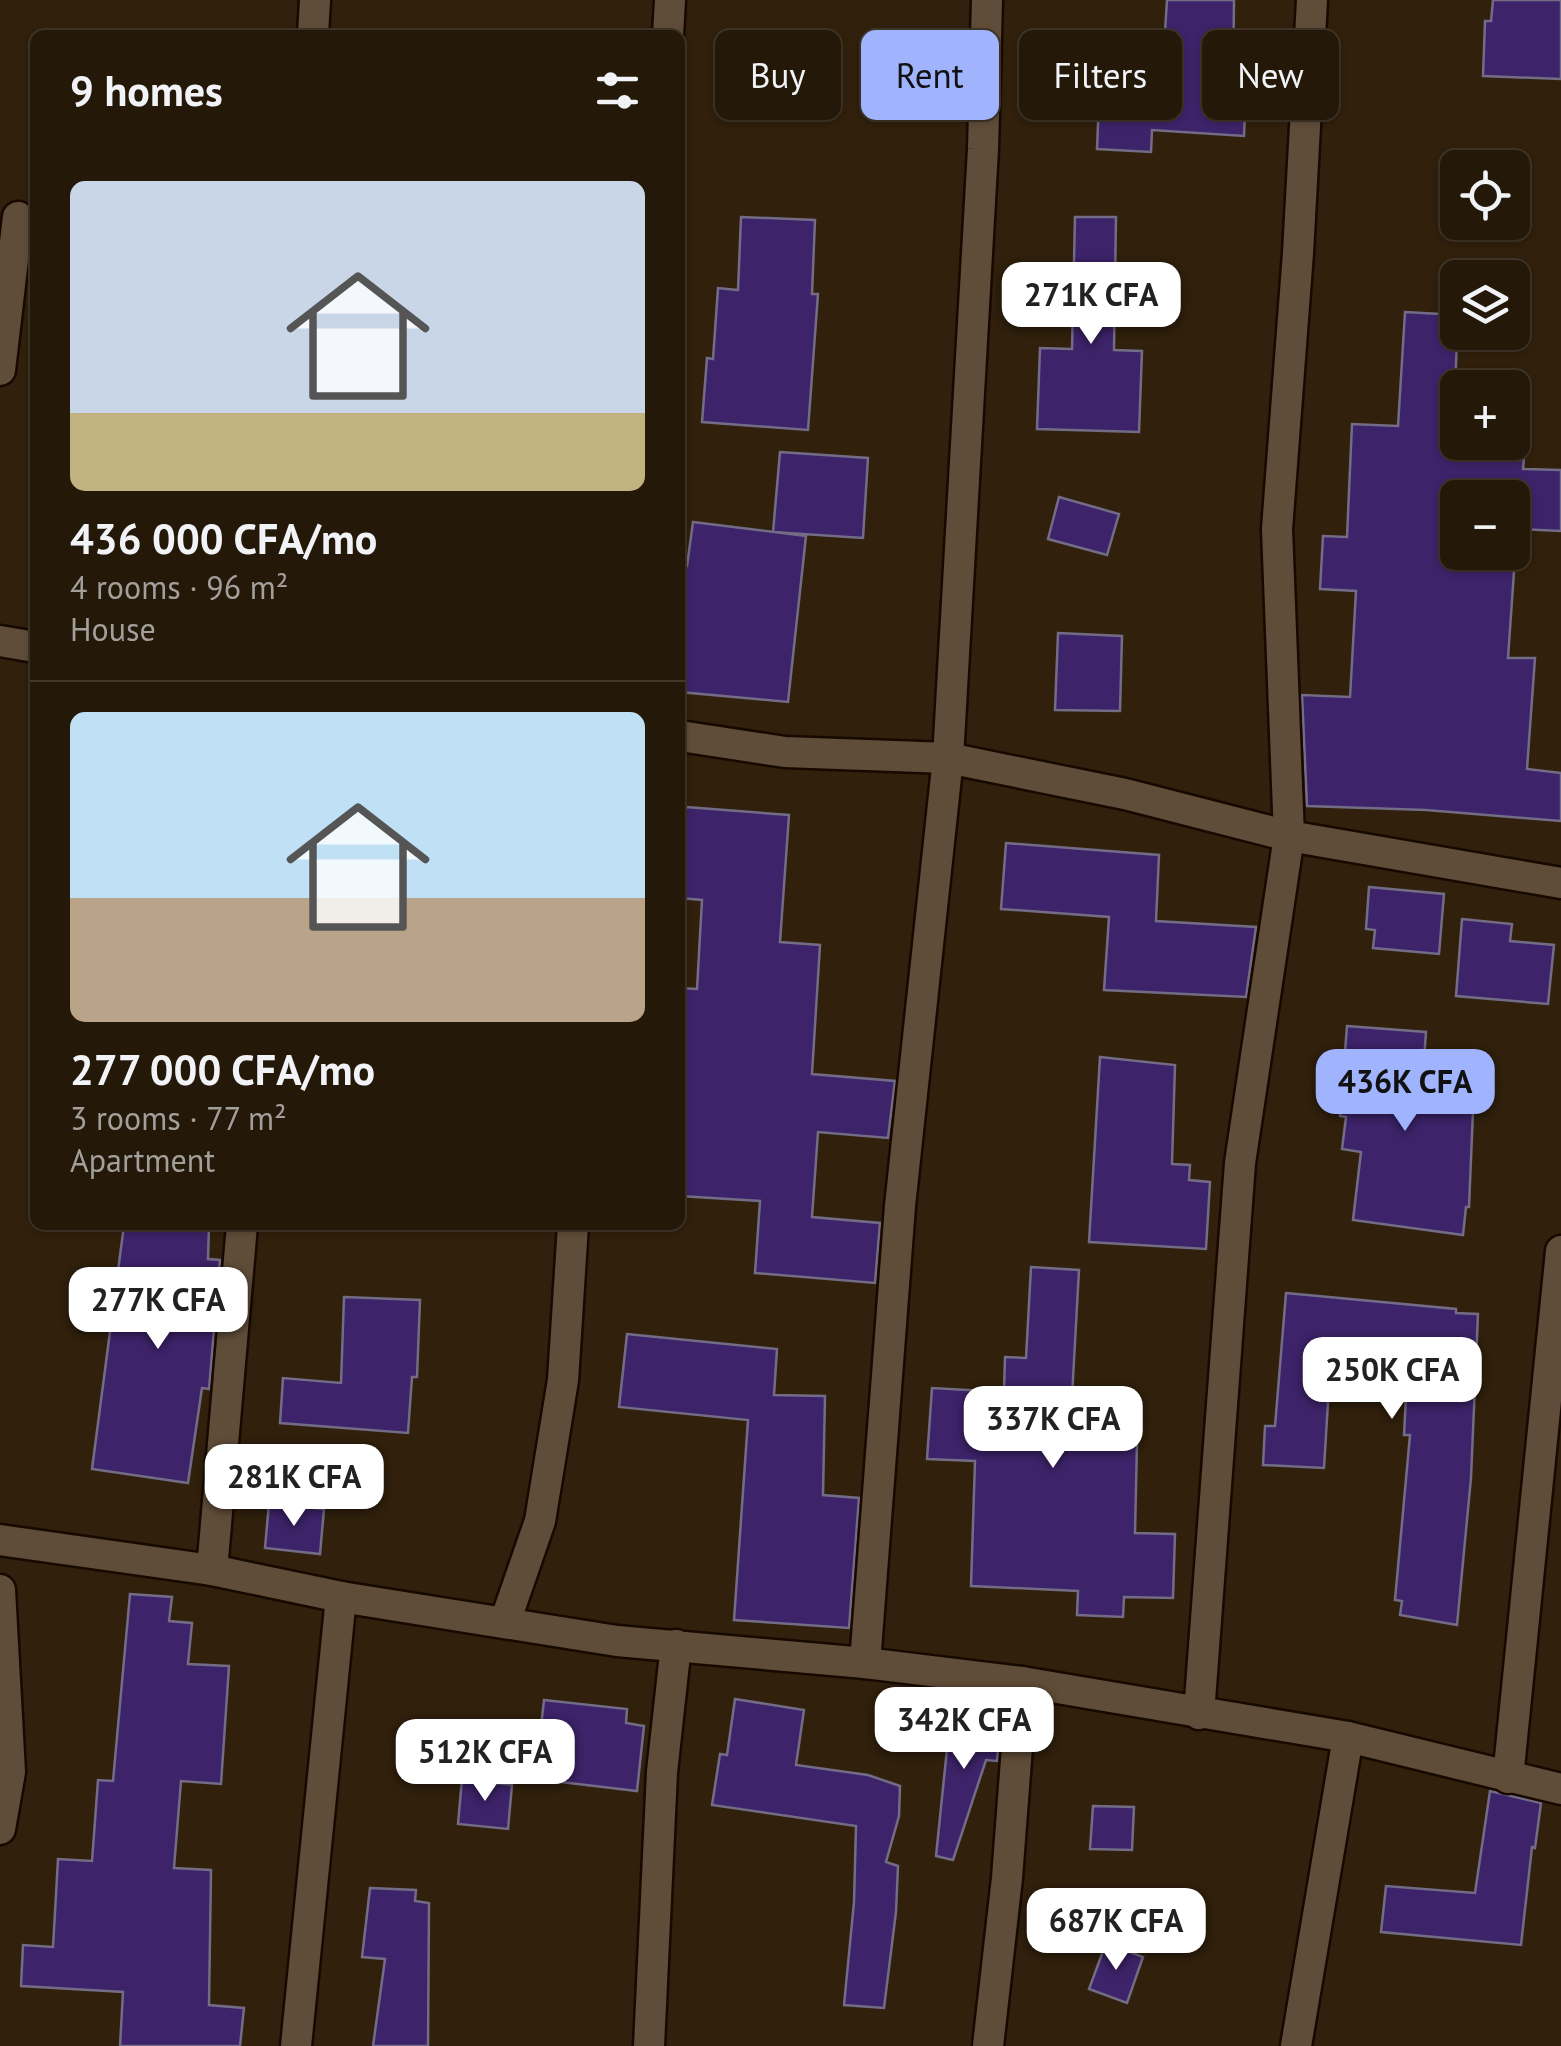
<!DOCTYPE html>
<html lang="en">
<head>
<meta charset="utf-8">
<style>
	:root { --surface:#241809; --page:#2c2112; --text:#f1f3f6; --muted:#a3a09c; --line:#41372a; --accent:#a0b3fd }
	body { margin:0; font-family:"PT Sans",sans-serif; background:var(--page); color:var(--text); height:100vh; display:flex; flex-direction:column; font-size:38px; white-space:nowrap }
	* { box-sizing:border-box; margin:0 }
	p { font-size:32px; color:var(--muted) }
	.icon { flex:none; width:55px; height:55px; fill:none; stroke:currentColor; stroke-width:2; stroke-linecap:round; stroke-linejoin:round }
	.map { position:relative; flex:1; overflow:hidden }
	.side { position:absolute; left:30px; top:30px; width:655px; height:1200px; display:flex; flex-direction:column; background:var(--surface); border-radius:15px; box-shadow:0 2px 8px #0004,0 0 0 2px var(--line) }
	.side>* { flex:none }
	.banner { position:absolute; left:715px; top:30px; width:695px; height:90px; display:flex; gap:20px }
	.buttons { position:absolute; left:1440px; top:150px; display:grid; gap:20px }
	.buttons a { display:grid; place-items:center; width:90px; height:90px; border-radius:15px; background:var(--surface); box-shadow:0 2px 8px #0004,0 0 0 2px var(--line); font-size:50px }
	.price { position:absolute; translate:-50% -85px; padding:0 22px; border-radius:20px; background:#fff; color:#222; font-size:32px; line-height:65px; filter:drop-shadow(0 2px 5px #0008) }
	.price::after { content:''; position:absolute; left:50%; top:60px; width:30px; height:22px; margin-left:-15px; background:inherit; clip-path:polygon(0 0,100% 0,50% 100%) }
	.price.selected { background:var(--accent); color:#111 }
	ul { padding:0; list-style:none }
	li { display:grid; align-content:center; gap:20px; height:530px; padding:0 40px }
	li+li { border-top:2px solid var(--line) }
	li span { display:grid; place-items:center; height:310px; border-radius:15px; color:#555 }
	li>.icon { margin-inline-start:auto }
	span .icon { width:180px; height:180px; fill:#fffc; stroke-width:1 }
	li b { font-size:42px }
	h2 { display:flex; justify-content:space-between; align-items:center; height:120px; padding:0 40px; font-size:42px }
	.chip { padding:0 35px; border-radius:15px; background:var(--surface); box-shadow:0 2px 8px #0004,0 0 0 2px var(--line); font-size:35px; line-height:90px }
	.chip.selected { background:var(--accent); color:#111 }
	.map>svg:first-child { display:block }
	.building { fill:#3d2369; stroke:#736c86; stroke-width:2.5; fill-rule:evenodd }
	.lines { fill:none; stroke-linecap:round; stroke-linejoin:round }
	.minor-casing { stroke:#180900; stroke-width:35 }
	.minor { stroke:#604d39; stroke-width:30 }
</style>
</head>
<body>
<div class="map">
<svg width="1561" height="2046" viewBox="0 0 1561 2046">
	<rect width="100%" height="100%" fill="#30200c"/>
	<g class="building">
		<polygon points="1167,0 1234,0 1233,90 1246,91 1244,136 1152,130 1151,152 1097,149 1100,76 1162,79"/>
		<polygon points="1493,0 1561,0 1561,79 1483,76 1485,21 1491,21"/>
		<polygon points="741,217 815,220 812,294 818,294 808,430 702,422 707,358 713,359 718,288 738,290"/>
		<polygon points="1075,217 1116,217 1114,350 1142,351 1139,432 1037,429 1040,348 1072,349"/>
		<path d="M1405 312 1458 315 1455 389H1458V442H1512V392L1529 393 1523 469 1561 470V531L1517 529 1508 658H1535L1527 769 1561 773V821L1426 810 1307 806 1302 695 1350 697 1356 591 1320 589 1323 536 1347 537 1352 424 1398 426ZM1458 498H1512V552H1458Z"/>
		<polygon points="780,452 868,458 863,538 773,532"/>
		<polygon points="1059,497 1119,514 1107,555 1048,539"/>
		<polygon points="693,522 806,536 788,702 680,692 680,566 687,566"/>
		<polygon points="1058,633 1122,636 1120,711 1055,710"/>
		<polygon points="686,807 789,815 780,942 820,945 812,1074 895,1081 888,1138 818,1132 812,1217 880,1223 875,1283 755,1273 760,1201 680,1196 680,988 697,989 702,900 680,898"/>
		<polygon points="1006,843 1159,855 1156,921 1256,927 1246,997 1104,990 1109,917 1001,909"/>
		<polygon points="1369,887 1444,894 1439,954 1373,948 1375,930 1366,929"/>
		<polygon points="1462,919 1512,924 1510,941 1554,945 1548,1004 1456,996"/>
		<polygon points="1347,1026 1426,1032 1422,1086 1474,1087 1469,1207 1466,1207 1463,1235 1353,1220 1361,1152 1342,1149 1346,1117 1340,1116"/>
		<polygon points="1100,1057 1175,1065 1172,1164 1190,1165 1189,1180 1210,1182 1206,1249 1089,1242"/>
		<polygon points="124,1225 209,1225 208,1259 220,1260 209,1389 202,1388 188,1483 92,1469"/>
		<polygon points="1031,1267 1079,1270 1072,1397 1138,1399 1135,1533 1175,1534 1173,1598 1124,1597 1123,1617 1077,1615 1078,1591 971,1586 975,1461 927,1459 932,1388 1004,1392 1005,1357 1026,1358"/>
		<polygon points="1286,1293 1456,1309 1456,1313 1478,1314 1471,1478 1457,1625 1400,1615 1402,1601 1395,1600 1410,1435 1404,1435 1407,1378 1330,1370 1324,1468 1263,1465 1265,1426 1275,1426"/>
		<polygon points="344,1297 420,1300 417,1377 412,1377 408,1433 280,1423 283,1378 341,1383"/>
		<polygon points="627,1334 777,1349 774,1395 825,1396 823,1495 859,1498 849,1628 734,1620 748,1420 619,1407"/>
		<polygon points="269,1503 324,1509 320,1554 265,1548"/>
		<polygon points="130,1594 172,1597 169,1621 192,1623 188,1664 229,1666 221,1784 181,1781 174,1868 211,1870 209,2005 244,2008 240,2046 120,2046 123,1992 21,1986 23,1945 53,1947 58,1859 92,1861 98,1780 113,1781"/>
		<polygon points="735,1699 804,1710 796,1765 868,1775 900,1786 899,1816 886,1862 898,1866 896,1912 884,2008 844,2005 854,1902 856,1826 712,1805 720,1754 727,1755"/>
		<polygon points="544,1700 627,1709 626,1723 644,1726 637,1791 535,1779"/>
		<polygon points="951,1710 1001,1715 997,1761 986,1760 953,1860 936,1856"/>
		<polygon points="462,1779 512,1785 508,1829 458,1824"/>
		<polygon points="1490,1791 1541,1803 1535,1848 1532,1847 1521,1945 1381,1932 1386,1886 1475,1893"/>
		<polygon points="1093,1806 1134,1807 1132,1850 1090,1849"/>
		<polygon points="370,1888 416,1890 415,1901 429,1903 428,2046 373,2046 385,1959 362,1957"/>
		<polygon points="1106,1943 1143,1957 1127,2003 1089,1989"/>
	</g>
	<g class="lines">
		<defs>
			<g id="minor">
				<polyline points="313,35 315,0"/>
				<polyline points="668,35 670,0"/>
				<polyline points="0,370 18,217"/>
				<polyline points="0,641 35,647"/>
				<polyline points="680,736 785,752 948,758 1125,794 1289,836 1561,883"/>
				<polyline points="0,1540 212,1570 341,1597 617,1641 865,1663 1022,1682 1348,1737 1561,1789"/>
				<polyline points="212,1570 242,1225"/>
				<polyline points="0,1590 10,1772 0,1829"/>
				<polyline points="505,1622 540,1521 563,1380 573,1225"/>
				<polyline points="865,1663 900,1206 948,758 983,149 987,0"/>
				<polyline points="1199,1714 1240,1163 1289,836 1277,529 1298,253 1312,0"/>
				<polyline points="1508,1778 1561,1251"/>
				<polyline points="296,2046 341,1597"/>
				<polyline points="649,2046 662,1772 676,1645"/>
				<polyline points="988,2046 1007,1878 1022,1682"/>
				<polyline points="1296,2046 1348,1737"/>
			</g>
		</defs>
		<use href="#minor" class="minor-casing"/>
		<use href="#minor" class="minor"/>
	</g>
</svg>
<div class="buttons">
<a><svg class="icon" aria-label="locate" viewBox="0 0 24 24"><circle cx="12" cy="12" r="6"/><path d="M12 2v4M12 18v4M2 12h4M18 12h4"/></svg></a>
<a><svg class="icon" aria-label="layers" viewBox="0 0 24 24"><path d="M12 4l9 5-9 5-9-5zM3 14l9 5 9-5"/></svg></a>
<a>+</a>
<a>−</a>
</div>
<b class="price" style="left:1091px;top:347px">271K CFA</b>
<b class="price selected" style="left:1405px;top:1134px">436K CFA</b>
<b class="price" style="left:158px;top:1352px">277K CFA</b>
<b class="price" style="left:1392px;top:1422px">250K CFA</b>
<b class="price" style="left:1053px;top:1471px">337K CFA</b>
<b class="price" style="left:294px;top:1529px">281K CFA</b>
<b class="price" style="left:964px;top:1772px">342K CFA</b>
<b class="price" style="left:485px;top:1804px">512K CFA</b>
<b class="price" style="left:1116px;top:1973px">687K CFA</b>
<div class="banner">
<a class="chip">Buy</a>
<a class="chip selected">Rent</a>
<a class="chip">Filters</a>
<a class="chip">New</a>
</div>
<section class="side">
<h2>9 homes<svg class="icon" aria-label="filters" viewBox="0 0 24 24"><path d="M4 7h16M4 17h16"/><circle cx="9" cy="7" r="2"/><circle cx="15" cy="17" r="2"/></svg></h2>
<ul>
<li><span style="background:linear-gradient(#c9d6e8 75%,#c2b280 0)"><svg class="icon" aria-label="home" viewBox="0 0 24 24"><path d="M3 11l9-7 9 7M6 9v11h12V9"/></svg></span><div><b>436 000 CFA/mo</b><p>4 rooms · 96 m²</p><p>House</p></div></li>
<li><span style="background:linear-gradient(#bfe0f5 60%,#b9a48a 0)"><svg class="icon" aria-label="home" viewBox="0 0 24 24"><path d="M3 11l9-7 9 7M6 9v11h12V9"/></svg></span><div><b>277 000 CFA/mo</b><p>3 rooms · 77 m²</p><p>Apartment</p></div></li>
</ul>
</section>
</div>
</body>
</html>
